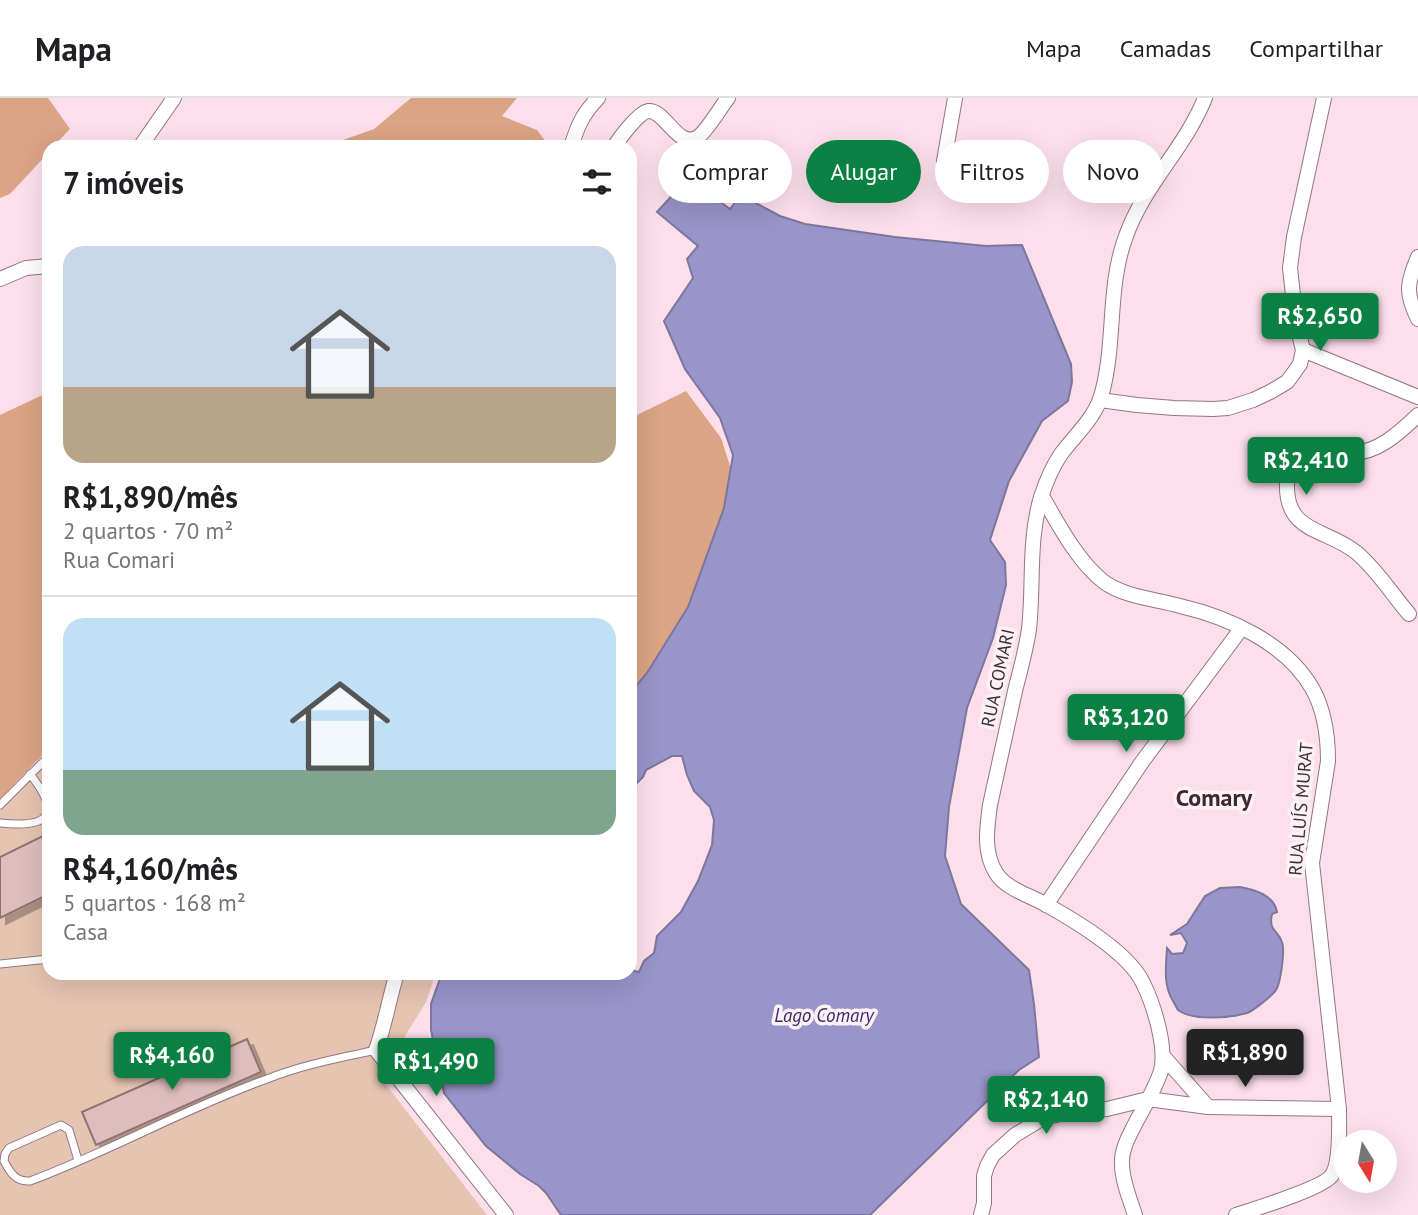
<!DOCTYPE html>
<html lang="pt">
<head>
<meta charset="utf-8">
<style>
	:root { --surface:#fff; --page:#f6f6f6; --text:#202124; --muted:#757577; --line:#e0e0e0; --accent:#0b8043 }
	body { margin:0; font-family:"PT Sans",sans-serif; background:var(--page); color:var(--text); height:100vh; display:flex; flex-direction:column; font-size:26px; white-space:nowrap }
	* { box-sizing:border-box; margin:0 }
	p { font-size:23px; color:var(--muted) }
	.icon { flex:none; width:38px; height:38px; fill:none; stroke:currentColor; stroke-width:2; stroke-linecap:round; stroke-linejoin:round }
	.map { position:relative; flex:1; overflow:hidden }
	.details { position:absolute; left:42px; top:42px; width:595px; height:840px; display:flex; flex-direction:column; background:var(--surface); border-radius:21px; box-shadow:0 7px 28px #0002 }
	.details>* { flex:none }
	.banner { position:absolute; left:658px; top:42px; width:654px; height:63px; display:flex; gap:14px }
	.needle { width:46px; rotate:169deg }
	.controls { position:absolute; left:1334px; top:1032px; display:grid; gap:14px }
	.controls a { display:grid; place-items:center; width:63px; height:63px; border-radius:50%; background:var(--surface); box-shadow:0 7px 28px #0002; font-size:35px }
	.price { position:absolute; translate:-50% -60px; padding:0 16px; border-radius:7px; background:var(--accent); color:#fff; font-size:23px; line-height:46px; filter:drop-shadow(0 2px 4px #0008) }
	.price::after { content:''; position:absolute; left:50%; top:42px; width:21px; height:16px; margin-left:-10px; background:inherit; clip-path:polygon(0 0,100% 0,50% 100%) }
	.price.current { background:#222; color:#fff }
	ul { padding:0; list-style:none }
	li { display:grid; align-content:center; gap:14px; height:371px; padding:0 21px }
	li+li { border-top:2px solid var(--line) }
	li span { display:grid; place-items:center; height:217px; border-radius:21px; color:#555 }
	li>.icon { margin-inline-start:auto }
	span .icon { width:126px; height:126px; fill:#fffc; stroke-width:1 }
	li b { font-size:30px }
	h2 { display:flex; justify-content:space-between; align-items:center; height:84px; padding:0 21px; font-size:30px }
	.pill { padding:0 24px; border-radius:32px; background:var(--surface); box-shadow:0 7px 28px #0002; font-size:24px; line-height:63px }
	.pill.current { background:var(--accent); color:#fff }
	header { display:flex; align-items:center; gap:42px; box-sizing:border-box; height:98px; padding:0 35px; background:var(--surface); border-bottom:2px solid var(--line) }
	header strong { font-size:33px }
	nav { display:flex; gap:38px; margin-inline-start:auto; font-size:24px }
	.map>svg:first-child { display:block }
	.green { fill:#e5c4b1 }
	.forest { fill:#daa485 }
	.water { fill:#9994c9; stroke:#7d769d; stroke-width:2 }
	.building { fill:#debebd; stroke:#8f7271; stroke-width:2; filter:url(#shadow) }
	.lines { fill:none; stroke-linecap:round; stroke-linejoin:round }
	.service-casing { stroke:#917782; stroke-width:9 }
	.minor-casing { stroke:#917782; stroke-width:16 }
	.service { stroke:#fff; stroke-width:7 }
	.minor { stroke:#fff; stroke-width:14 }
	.labels { text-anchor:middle; stroke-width:7; stroke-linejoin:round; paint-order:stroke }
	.street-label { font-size:18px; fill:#3c3136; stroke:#fef1f6 }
	.water-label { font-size:19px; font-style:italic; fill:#372b6a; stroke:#fef1f6 }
	.district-label { font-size:24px; font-weight:bold; fill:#3d2731; stroke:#fef1f6 }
</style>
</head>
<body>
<header>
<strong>Mapa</strong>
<nav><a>Mapa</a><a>Camadas</a><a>Compartilhar</a></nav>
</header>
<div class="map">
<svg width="1418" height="1117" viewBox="0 0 1418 1117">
	<defs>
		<filter id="shadow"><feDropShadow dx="6" dy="6" stdDeviation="0" flood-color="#0004"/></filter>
	</defs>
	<rect width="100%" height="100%" fill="#fcdfeb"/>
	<polygon class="green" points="49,657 49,875 436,875 426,904 380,979 487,1117 0,1117 0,704"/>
	<g class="forest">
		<polygon points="0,0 48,0 70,31 53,49 49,49 49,54 10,96 0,100"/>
		<polygon points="411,0 517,0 502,18 537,32 550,49 323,49 374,31"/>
		<polygon points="686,293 721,340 732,374 727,423 692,523 630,601 630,316 633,319"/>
		<polygon points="49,294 49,650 0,701 0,317"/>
	</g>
	<g class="water">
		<polygon points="688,80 730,111 741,97 780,118 805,126 895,139 986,148 1022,147 1071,266 1072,284 1068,303 1042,323 1009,383 990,442 1005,464 1006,487 993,540 967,610 949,709 945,758 961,806 1029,872 1034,906 1039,959 1019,972 870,1117 561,1117 546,1095 539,1088 520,1076 486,1048 444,995 431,932 431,906 442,875 630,875 630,865 634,873 639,874 644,863 654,855 657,838 681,814 698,783 712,747 714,722 710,709 694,693 687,677 682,658 672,658 646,672 643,679 630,692 630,595 647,575 688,509 724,410 733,357 720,320 685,271 664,223 693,180 687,161 698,148 657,114"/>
		<path d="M1240 789C1255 792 1274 797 1277 814L1272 816C1268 833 1278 832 1282 844 1285 852 1281 884 1276 892 1273 897 1253 913 1247 915 1230 920 1192 923 1178 912 1178 912 1173 903 1173 903 1163 887 1166 868 1167 850L1172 856 1183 855 1187 845 1181 835 1170 837 1187 826 1205 798 1220 790Z"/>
	</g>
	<g class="building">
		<polygon points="49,735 49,796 0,820 0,759"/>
		<polygon points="247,941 261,974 96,1047 82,1014"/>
	</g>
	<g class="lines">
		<defs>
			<g id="service">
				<polyline points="0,707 49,658"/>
				<path d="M0 725C48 730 63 718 30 676"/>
				<polyline points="0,866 49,861"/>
				<path d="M78 1062 69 1032 61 1027 9 1050 5 1056 4 1063C10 1074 15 1084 30 1083 111 1053 186 1010 267 981 302 967 339 960 376 952"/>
			</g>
			<g id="minor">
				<polyline points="140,49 174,0"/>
				<path d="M571 49C578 27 582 17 598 0"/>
				<path d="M614 49C619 41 638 15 648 13 665 11 678 52 698 39 707 33 720 10 728 0"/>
				<polyline points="944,63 955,0"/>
				<path d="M1418 159C1407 185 1405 195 1418 221"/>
				<polyline points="0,181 26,170 49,168"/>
				<polyline points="1303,252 1418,299"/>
				<polyline points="1100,302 1137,307 1174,310 1213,311 1228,310 1253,302 1270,294 1287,284 1293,276 1300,266 1303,252 1296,224 1290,170 1294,139 1324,0"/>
				<path d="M1042 398C1058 426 1078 464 1104 484 1125 499 1155 501 1180 508 1228 519 1286 545 1312 590 1324 611 1328 639 1328 663L1312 765 1339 1011C1339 1028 1341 1064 1332 1077 1324 1090 1254 1111 1236 1117"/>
				<path d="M1409 516C1392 496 1377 472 1357 455 1327 430 1285 436 1287 385 1288 372 1295 360 1307 355 1321 350 1336 355 1350 355 1377 356 1399 335 1418 317"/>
				<polyline points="1046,807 1142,664 1241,531"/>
				<path d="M397 875C389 901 385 927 376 952L506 1117"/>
				<polyline points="1163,958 1208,1009"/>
				<polyline points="981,1117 984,1105 984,1078 987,1068 993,1057 1015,1037 1043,1020 1073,1013 1107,1011 1148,1001 1208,1009 1339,1011"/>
				<path d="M1135 1117C1130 1101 1122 1083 1122 1066 1121 1052 1129 1038 1135 1026 1144 1009 1155 991 1161 973 1167 950 1154 907 1143 885 1129 855 1074 822 1045 806 1029 797 1006 791 996 775 983 754 987 730 990 707 998 669 1007 631 1015 593 1020 573 1026 552 1029 531 1034 486 1028 444 1041 399 1046 384 1052 369 1061 356 1076 336 1096 319 1102 295 1116 243 1107 188 1126 138 1144 87 1185 50 1205 0"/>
			</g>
		</defs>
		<use href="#service" class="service-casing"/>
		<use href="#minor" class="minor-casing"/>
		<use href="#service" class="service"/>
		<use href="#minor" class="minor"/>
	</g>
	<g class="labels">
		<g class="street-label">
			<text transform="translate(998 580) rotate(-78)" y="6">RUA COMARI</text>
			<text transform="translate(1301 711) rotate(-85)" y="6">RUA LUÍS MURAT</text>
		</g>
		<g class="water-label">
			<text x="824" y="924">Lago Comary</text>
		</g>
		<g class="district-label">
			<text x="1214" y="708">Comary</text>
		</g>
	</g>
</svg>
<div class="controls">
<a><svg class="needle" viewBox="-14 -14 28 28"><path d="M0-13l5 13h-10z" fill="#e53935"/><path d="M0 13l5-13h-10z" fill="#757577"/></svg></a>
</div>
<b class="price" style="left:1320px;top:255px">R$2,650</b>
<b class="price" style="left:1306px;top:399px">R$2,410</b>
<b class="price" style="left:1126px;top:656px">R$3,120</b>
<b class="price current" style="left:1245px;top:991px">R$1,890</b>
<b class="price" style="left:172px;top:994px">R$4,160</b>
<b class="price" style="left:436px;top:1000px">R$1,490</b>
<b class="price" style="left:1046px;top:1038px">R$2,140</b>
<div class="banner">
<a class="pill">Comprar</a>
<a class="pill current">Alugar</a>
<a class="pill">Filtros</a>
<a class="pill">Novo</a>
</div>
<section class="details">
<h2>7 imóveis<svg class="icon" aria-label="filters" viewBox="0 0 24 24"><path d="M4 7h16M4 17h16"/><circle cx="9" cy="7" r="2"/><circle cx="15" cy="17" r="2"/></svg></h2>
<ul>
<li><span style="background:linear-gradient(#c9d6e8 65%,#b9a48a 0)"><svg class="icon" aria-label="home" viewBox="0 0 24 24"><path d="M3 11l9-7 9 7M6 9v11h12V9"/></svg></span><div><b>R$1,890/mês</b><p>2 quartos · 70 m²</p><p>Rua Comari</p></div></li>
<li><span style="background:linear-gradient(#bfe0f5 70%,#7fa58c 0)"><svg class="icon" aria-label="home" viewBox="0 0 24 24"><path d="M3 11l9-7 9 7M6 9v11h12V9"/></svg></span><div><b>R$4,160/mês</b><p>5 quartos · 168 m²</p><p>Casa</p></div></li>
</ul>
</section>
</div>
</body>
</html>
